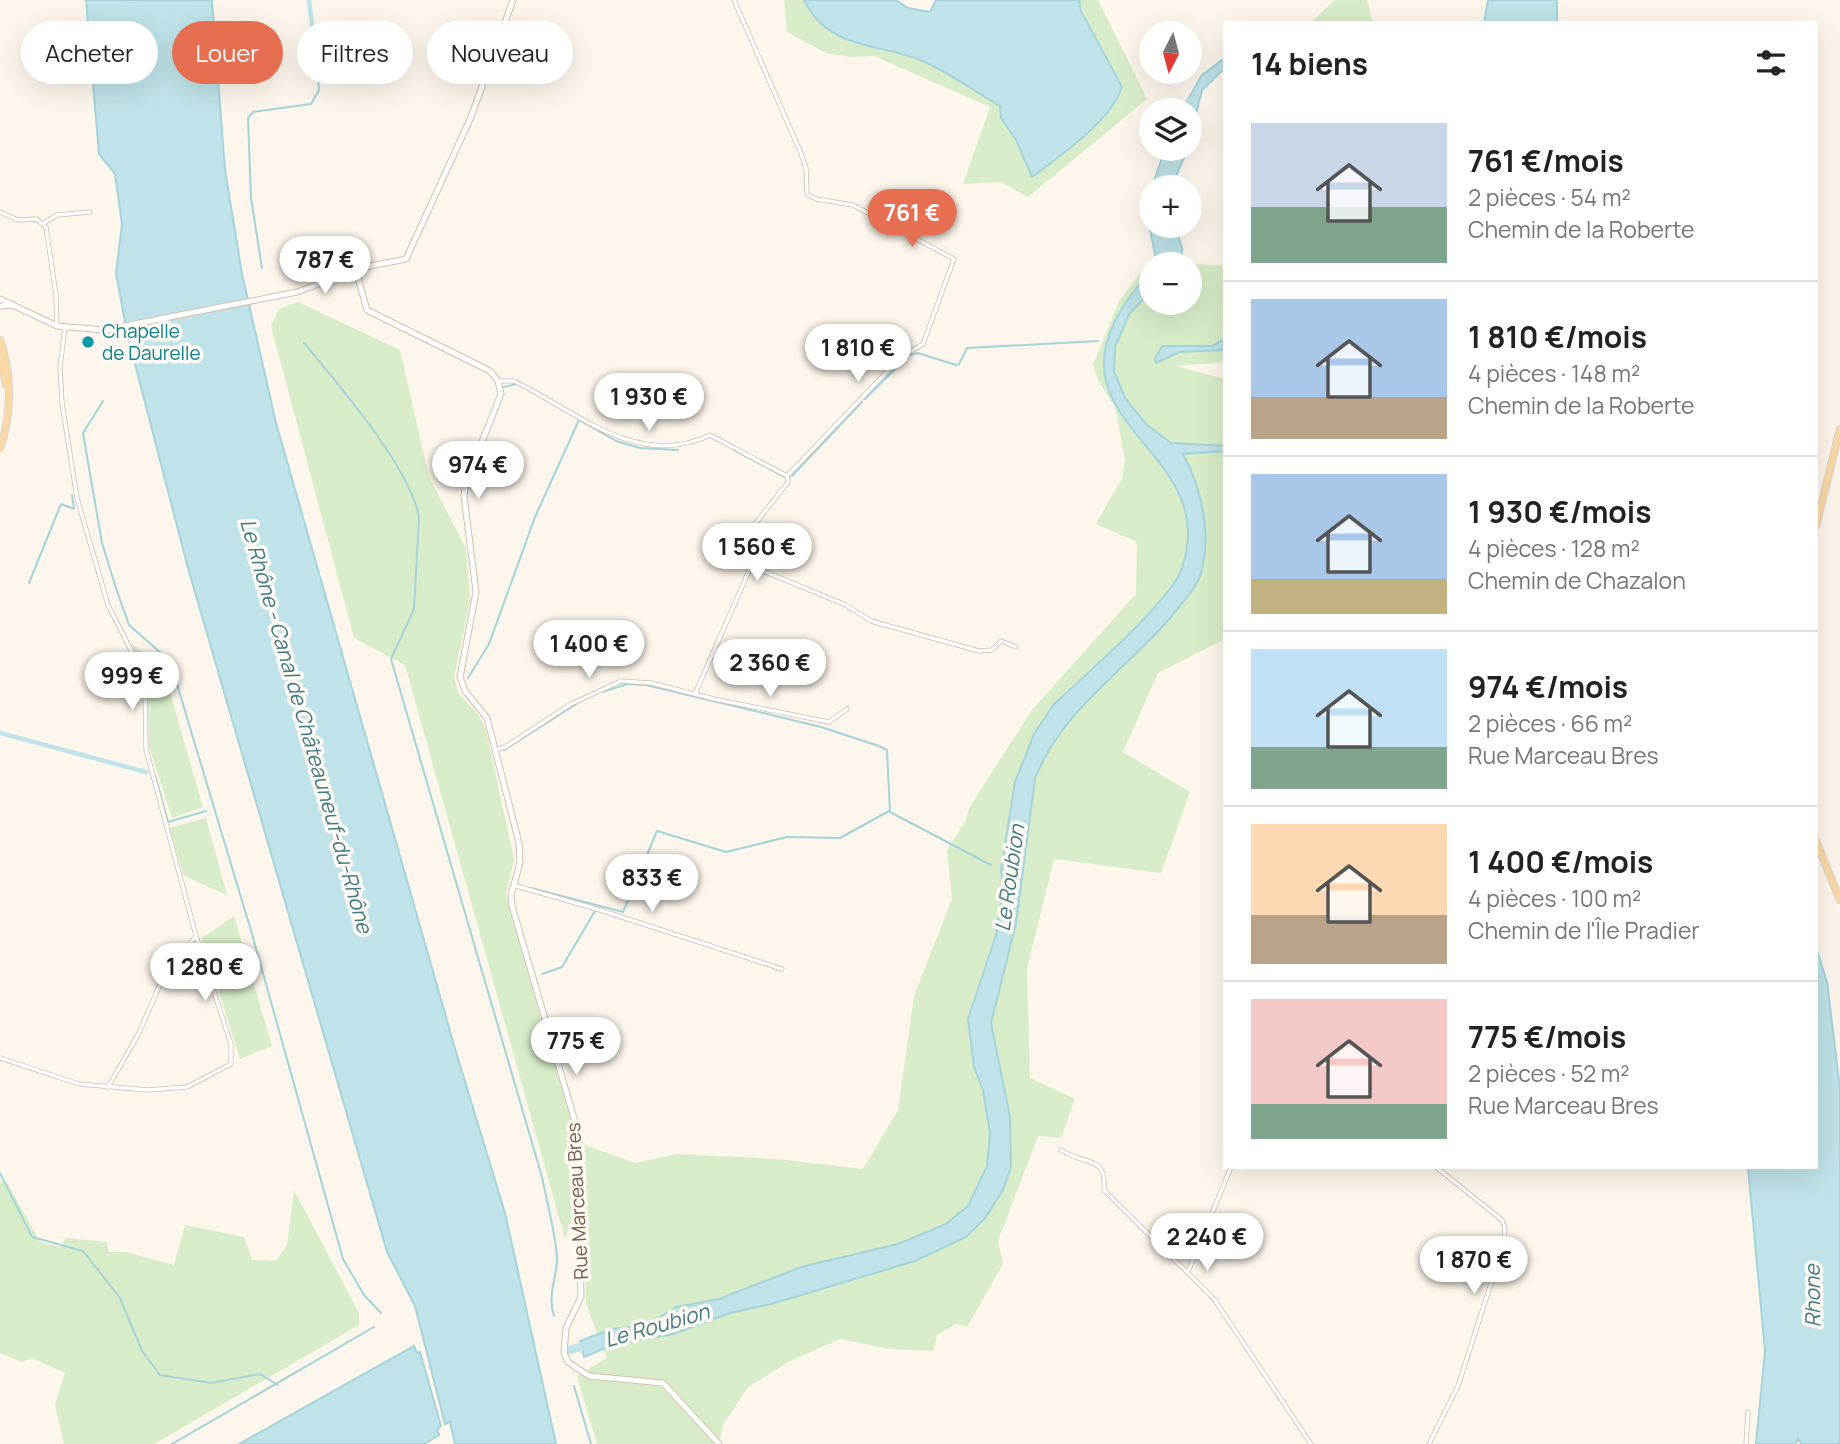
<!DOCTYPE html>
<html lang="fr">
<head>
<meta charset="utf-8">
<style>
	:root { --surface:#fff; --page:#f2f2f2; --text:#222; --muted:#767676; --line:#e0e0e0; --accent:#e76f51 }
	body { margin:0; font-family:Manrope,sans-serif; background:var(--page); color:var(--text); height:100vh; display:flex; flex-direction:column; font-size:26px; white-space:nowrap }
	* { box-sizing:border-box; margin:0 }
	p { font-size:23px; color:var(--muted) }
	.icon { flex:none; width:38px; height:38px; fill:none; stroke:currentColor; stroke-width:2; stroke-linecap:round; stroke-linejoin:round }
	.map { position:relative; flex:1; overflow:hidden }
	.panel { position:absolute; left:1223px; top:21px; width:595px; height:1148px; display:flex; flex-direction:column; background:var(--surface); border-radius:0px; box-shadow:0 7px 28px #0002 }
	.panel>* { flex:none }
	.banner { position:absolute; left:21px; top:21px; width:665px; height:63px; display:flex; gap:14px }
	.needle { width:46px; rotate:186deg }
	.fabs { position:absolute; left:1139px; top:21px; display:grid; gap:14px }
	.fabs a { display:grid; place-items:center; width:63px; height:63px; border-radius:50%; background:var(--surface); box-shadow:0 7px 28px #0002; font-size:35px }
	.price { position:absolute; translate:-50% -60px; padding:0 16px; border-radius:24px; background:#fff; color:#222; font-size:23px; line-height:46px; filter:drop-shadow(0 2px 4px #0008) }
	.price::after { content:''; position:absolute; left:50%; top:42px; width:21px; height:16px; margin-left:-10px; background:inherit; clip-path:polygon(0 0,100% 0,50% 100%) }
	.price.current { background:var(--accent); color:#fff }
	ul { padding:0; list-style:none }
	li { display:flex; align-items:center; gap:21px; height:175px; padding:0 28px }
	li+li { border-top:2px solid var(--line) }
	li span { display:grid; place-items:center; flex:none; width:196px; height:140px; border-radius:0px; color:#555 }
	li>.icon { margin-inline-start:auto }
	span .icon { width:84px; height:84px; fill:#fffc; stroke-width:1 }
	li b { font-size:30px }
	h2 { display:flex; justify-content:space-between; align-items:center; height:84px; padding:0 28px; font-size:30px }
	.pill { padding:0 24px; border-radius:32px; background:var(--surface); box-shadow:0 7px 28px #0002; font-size:24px; line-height:63px }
	.pill.current { background:var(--accent); color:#fff }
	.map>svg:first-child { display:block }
	.green { fill:#d8ecc9 }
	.water { fill:#bfe3e8; stroke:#a5d3da; stroke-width:2 }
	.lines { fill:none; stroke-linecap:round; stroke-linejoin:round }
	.stream { stroke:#a5d3da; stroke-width:2 }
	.canal { stroke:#bfe3e8; stroke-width:4.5 }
	.river { stroke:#bfe3e8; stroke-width:8 }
	.street-casing { stroke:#d1beb0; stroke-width:5 }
	.secondary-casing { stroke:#d6c0b0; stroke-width:7 }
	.primary-casing { stroke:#dad1cd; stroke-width:8 }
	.street { stroke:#fff; stroke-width:3.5 }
	.secondary { stroke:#fff; stroke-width:5 }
	.primary { stroke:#fbd9a5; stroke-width:6 }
	.culture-dot { fill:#0f9aa8; stroke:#fffaf3; stroke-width:2.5 }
	.labels { text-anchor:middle; stroke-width:7; stroke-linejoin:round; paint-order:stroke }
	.culture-label { font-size:19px; fill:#0d838f; stroke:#fffaf3; text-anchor:start }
	.street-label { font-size:19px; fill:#7a5c4d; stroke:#fffaf3 }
	.water-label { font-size:21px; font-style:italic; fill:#437c86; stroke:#fffaf3 }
</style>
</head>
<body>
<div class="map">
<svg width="1840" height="1444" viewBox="0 0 1840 1444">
	<rect width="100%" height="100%" fill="#fdf6ec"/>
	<g class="green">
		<path d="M784 0H804C830 52 880 42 925 62 951 74 976 92 1000 107L1001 118 1016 140 1032 177 1074 144 1118 99 1079 0H1098L1147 99 1028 197 1001 182 963 184 990 107 874 56 850 57 826 53 787 32Z"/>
		<polygon points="1335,0 1367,0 1373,23 1310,23"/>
		<polygon points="1186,263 1225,266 1225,362 1176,366 1225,379 1225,639 1158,673 1123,752 1190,792 1161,873 1054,859 1027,969 1030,1078 1075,1099 1061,1138 1038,1136 998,1241 1003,1264 967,1327 957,1324 937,1335 933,1351 889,1349 840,1339 788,1362 748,1387 724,1423 719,1444 597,1444 577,1376 607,1358 586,1304 582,1194 565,1239 405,665 354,638 271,326 279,309 298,302 400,350 429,477 466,548 470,601 454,677 459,694 479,715 487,734 514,859 506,894 547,1040 585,1145 635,1163 677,1154 778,1159 863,1169 898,1110 914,996 952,899 947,850 966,820 969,808 1032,710 1136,594 1137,542 1096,524 1122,478 1125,460 1115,407 1098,380 1093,365 1119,301 1141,272 1151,270 1152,303 1190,303 1190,264 1179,264"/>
		<polygon points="131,643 163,668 203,807 172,818 149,746 148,690"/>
		<polygon points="206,818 227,895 184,876 169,828"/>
		<polygon points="234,916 272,1046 240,1059 202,938"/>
		<polygon points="0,1181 8,1184 40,1242 60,1247 66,1238 106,1242 109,1252 126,1252 174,1265 185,1225 244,1237 252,1260 276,1261 287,1245 294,1190 359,1313 359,1325 154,1444 64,1444 55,1405 65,1373 32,1358 22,1362 0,1353"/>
	</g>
	<g class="water">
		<polygon points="86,0 212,0 225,170 242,274 276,423 456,1052 505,1213 556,1444 455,1444 450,1422 445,1424 415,1306 387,1252 188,568 127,333 116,273 122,224 115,174 99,154"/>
		<path d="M804 0H896L908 8 930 12 936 0H1079L1081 11 1122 87C1111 121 1060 156 1032 177L1016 140 1001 118 1000 106C976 92 951 74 925 62 880 42 830 52 804 0Z"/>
		<polygon points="1488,0 1557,0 1557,23 1484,23"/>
		<polygon points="1225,58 1225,68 1202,90 1190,138 1190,110 1182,110 1202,75"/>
		<polygon points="1165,149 1188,149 1171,187 1152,187"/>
		<polygon points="1151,188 1152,226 1175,227 1182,248 1182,264 1157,264 1150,230"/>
		<path d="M1151 271V291L1129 314 1115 347 1114 371 1125 398 1146 424 1171 443 1225 446V451L1183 454C1202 490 1212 533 1201 573 1196 589 1181 604 1171 617 1126 670 1060 712 1035 779L1016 923 991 1023 1010 1117 1011 1167 1003 1190 986 1217 966 1237 915 1261 771 1304 730 1313 673 1334 613 1345 584 1357 580 1341 611 1329 644 1326 677 1307 719 1299 801 1267 898 1244 946 1224 968 1206 987 1166 990 1133 983 1090 974 1067 968 1019 996 935 1003 887 1001 870 1015 782 1034 734 1054 704C1082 678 1172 600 1182 568 1226 440 1013 421 1151 271Z"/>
		<polygon points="1225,339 1224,350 1179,352 1156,363 1155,359 1162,346 1212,346"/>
		<polygon points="1817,951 1827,982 1840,1089 1840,1444 1801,1444 1798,1438 1796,1444 1756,1444 1765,1351 1748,1167 1816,1167"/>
		<polygon points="414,1346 417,1353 420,1352 441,1426 437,1429 439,1435 424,1444 239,1444"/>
	</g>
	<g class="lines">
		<g class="stream">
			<polyline points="262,268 251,198 248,118 253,112 311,104 319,90 317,66"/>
			<path d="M304 343C338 384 410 467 419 517L414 609 391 659 542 1177C547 1203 555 1230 557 1257 557 1278 547 1295 554 1316"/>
			<polyline points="504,387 516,384"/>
			<polyline points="865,399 909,355 918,353 956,365 959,364 967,348 1098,341"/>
			<polyline points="103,401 83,433 102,543 116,588 129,625 170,661 252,934 343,1259 364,1295 381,1313"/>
			<polyline points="734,450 785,477"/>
			<polyline points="792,476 862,402"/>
			<polyline points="29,583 61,504 74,509 72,495"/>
			<polyline points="468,678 489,644 535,517 579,420 616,441 640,448 678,450"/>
			<polyline points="602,692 628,684 646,685 821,727 879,746 887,750 890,811"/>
			<polyline points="504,750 581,701"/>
			<polyline points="155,775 168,822 206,811"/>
			<polyline points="890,812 991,865"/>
			<polyline points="531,888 623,912 657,831 726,852 787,837 840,838 889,811"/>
			<polyline points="542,974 562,967 595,911"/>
			<polyline points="0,1173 32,1237 83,1251 120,1298 142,1351 160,1375 211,1383 260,1374 278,1385"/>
			<polyline points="574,1386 591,1444"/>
			<polyline points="172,1444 374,1327"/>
		</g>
		<g class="canal">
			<polyline points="309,0 317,66"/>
			<polyline points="0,733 146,772"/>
		</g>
		<g class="river">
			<polyline points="1179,110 1193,100"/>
			<polyline points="569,1350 589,1345"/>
		</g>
		<defs>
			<g id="street">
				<polyline points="734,0 800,151 806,168 807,194 816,199 853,205 954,259 923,344 900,358 787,476"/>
				<polyline points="0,212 18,220 36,219 46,227 56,295 57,326"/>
				<polyline points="44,223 57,215 90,212"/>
				<polyline points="65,327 60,367 62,403 77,498 108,605 137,662 145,689 146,749 196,936 165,973 138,1035 108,1087"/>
				<path d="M498 381H514C576 411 638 470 710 435L787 476 788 482 734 551 736 560 751 566 695 694"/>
				<polyline points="751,566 846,605 871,621 979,651 992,650 1001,641 1016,647"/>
				<polyline points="495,750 505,747 571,704 621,681 651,683 714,699 829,722 847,709"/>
				<polyline points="513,885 600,910 782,969"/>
				<polyline points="0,1058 79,1084 148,1090 187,1087 231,1064 231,1044 196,936"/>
				<path d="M1061 1150C1084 1166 1107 1154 1104 1190L1214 1299 1311 1444"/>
				<polyline points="1188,1272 1231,1167"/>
				<polyline points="1429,1444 1458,1386 1504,1243 1505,1228 1502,1220 1436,1167"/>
				<polyline points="1746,1444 1748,1412"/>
			</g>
			<g id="secondary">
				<polyline points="356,270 367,310 490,371 498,381 501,394 466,482 464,496 476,592 460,677 465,691 487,718 519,843 520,863 511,895 512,906 576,1125 581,1297 566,1328 564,1353 568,1362 589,1376 663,1383 719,1444"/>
				<polyline points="0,299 57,326 104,330 297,292 365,267 406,259 471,117 513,0"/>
				<polyline points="0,306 12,305"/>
			</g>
			<g id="primary">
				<path d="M0 340C12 374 12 414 0 448"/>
				<polyline points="0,356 6,385"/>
				<polyline points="1816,526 1840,429"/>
				<polyline points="1816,841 1840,900"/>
			</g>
		</defs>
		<use href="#street" class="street-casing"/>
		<use href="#secondary" class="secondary-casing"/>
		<use href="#primary" class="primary-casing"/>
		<use href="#street" class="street"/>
		<use href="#secondary" class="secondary"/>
		<use href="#primary" class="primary"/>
	</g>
	<circle class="culture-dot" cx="88" cy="342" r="7"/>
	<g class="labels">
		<g class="culture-label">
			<text x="102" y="338">Chapelle<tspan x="102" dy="22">de Daurelle</tspan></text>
		</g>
		<g class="street-label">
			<text transform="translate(577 1201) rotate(-93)" y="7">Rue Marceau Bres</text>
		</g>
		<g class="water-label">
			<text transform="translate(306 726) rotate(74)" y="7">Le Rhône - Canal de Châteauneuf-du-Rhône</text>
			<text transform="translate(1010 878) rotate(-82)" y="7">Le Roubion</text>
			<text transform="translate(1813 1296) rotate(-91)" y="7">Rhone</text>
			<text transform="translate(657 1326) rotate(-16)" y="7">Le Roubion</text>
		</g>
	</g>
</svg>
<div class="fabs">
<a><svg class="needle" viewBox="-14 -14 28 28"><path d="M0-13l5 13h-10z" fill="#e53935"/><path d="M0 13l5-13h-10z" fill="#767676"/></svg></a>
<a><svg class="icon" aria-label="layers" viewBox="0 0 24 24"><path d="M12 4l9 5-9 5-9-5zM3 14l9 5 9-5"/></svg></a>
<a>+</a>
<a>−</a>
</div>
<b class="price current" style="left:912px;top:249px">761 €</b>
<b class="price" style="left:325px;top:296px">787 €</b>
<b class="price" style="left:858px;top:384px">1 810 €</b>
<b class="price" style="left:649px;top:433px">1 930 €</b>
<b class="price" style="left:478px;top:501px">974 €</b>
<b class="price" style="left:757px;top:583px">1 560 €</b>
<b class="price" style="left:589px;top:680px">1 400 €</b>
<b class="price" style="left:770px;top:699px">2 360 €</b>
<b class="price" style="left:132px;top:712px">999 €</b>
<b class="price" style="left:652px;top:914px">833 €</b>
<b class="price" style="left:205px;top:1003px">1 280 €</b>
<b class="price" style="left:576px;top:1077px">775 €</b>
<b class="price" style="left:1207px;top:1273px">2 240 €</b>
<b class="price" style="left:1474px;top:1296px">1 870 €</b>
<div class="banner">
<a class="pill">Acheter</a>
<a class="pill current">Louer</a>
<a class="pill">Filtres</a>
<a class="pill">Nouveau</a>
</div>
<section class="panel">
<h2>14 biens<svg class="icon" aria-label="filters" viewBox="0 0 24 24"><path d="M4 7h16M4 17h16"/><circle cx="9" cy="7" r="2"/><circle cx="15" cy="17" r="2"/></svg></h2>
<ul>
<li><span style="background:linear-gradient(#c9d6e8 60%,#7fa58c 0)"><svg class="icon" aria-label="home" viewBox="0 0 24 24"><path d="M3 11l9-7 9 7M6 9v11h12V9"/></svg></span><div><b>761 €/mois</b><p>2 pièces · 54 m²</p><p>Chemin de la Roberte</p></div></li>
<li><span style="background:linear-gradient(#a9c7e8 70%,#b9a48a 0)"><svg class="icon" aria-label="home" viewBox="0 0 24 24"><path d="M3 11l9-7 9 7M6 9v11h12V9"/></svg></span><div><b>1 810 €/mois</b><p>4 pièces · 148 m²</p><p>Chemin de la Roberte</p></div></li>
<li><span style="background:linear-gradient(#a9c7e8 75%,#c2b280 0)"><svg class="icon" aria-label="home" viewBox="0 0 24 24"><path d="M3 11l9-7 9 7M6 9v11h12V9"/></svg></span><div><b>1 930 €/mois</b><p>4 pièces · 128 m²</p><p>Chemin de Chazalon</p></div></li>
<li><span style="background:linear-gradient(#bfe0f5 70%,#7fa58c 0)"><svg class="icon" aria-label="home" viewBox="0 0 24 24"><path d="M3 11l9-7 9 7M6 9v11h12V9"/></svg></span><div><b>974 €/mois</b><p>2 pièces · 66 m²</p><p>Rue Marceau Bres</p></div></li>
<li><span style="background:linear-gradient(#ffd9b3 65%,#b9a48a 0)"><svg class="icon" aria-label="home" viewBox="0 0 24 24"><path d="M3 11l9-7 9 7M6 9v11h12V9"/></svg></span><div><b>1 400 €/mois</b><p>4 pièces · 100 m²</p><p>Chemin de l'Île Pradier</p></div></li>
<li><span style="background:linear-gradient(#f6c9c9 75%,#7fa58c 0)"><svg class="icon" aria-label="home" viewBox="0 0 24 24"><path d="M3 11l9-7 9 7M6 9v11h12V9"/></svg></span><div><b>775 €/mois</b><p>2 pièces · 52 m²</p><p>Rue Marceau Bres</p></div></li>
</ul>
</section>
</div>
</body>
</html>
